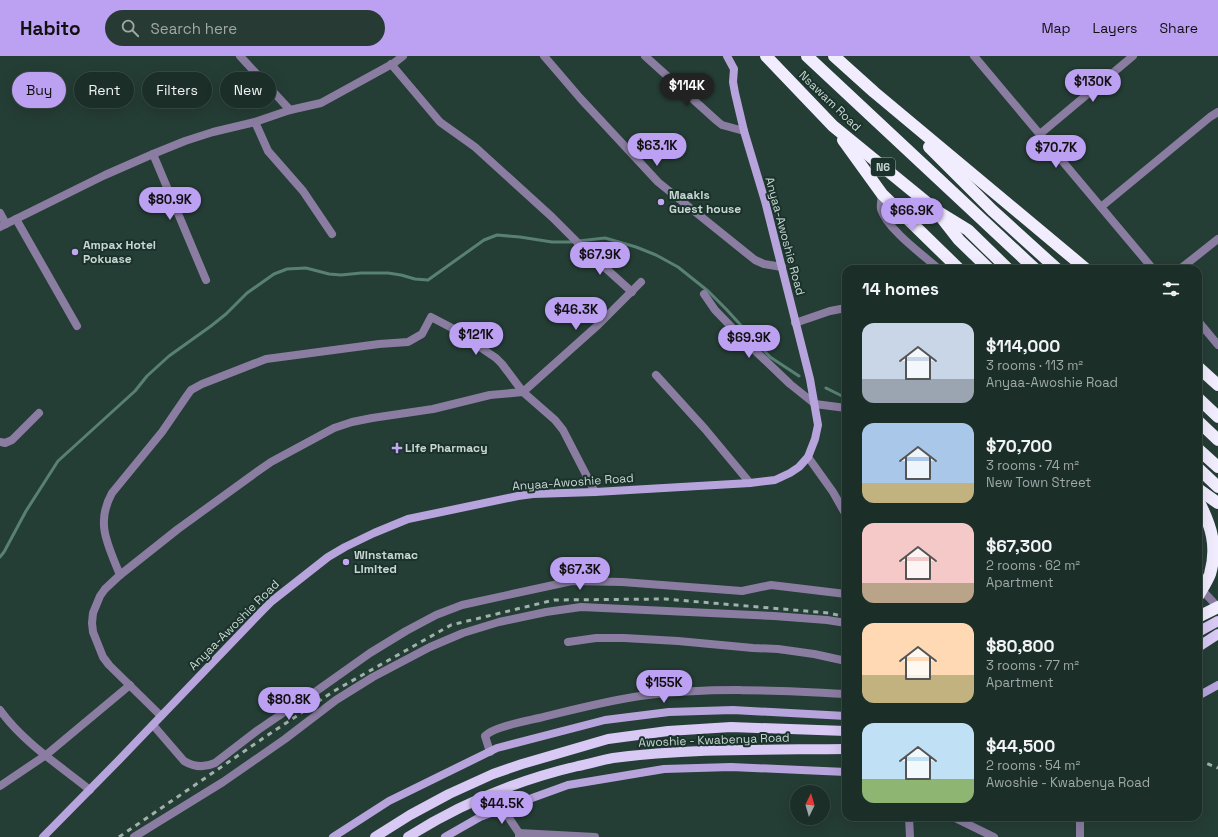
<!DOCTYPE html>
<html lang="en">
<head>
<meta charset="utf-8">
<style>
	:root { --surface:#1b2e28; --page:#283a34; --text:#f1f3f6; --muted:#a0a8a8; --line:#394a45; --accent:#bca0f2 }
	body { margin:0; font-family:"Space Grotesk",sans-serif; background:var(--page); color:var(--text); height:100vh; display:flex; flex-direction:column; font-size:15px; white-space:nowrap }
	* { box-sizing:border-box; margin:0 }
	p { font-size:13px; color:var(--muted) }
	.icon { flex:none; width:22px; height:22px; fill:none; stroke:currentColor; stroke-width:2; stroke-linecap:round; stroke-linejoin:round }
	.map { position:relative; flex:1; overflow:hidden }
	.sheet { position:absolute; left:842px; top:209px; width:360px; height:556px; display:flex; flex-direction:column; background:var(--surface); border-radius:12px; box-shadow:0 4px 16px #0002,0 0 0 1px var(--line) }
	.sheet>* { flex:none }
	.hud { position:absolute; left:12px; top:16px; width:380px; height:36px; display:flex; gap:8px }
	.needle { width:26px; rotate:5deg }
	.tools { position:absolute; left:790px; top:729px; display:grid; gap:8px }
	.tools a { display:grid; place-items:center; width:40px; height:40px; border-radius:50%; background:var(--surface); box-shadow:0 4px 16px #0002,0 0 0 1px var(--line); font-size:20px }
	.price { position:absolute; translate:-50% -34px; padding:0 9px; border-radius:14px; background:var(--accent); color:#111; font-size:13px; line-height:26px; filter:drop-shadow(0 1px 2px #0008) }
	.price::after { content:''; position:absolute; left:50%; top:24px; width:12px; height:9px; margin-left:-6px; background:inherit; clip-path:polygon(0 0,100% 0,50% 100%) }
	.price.active { background:#222; color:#fff }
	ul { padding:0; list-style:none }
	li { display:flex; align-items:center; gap:12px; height:100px; padding:0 20px }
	li span { display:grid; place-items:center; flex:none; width:112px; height:80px; border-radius:12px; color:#555 }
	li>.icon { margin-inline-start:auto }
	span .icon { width:48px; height:48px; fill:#fffc; stroke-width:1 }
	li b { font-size:17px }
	h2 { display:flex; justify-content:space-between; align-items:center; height:48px; padding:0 20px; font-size:17px }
	.pill { padding:0 14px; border-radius:18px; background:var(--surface); box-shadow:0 4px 16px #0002,0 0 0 1px var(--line); font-size:14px; line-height:36px }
	.pill.active { background:var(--accent); color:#111 }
	header { display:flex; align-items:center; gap:24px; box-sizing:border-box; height:56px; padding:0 20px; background:var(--accent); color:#111 }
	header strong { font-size:19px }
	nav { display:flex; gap:22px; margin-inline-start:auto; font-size:14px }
	.search { width:280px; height:36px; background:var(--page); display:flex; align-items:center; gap:10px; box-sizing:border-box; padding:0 14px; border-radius:22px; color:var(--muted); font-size:15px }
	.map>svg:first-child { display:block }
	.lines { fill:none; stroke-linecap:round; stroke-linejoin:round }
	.stream { stroke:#588075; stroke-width:3 }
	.street { stroke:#8a7da1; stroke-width:8 }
	.secondary { stroke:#b8a4dd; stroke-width:8 }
	.primary { stroke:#d8c9f5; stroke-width:10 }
	.highway { stroke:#f2edfe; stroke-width:12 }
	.rail { stroke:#a1b1ac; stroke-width:3; stroke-dasharray:5 5; stroke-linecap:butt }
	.highway-bridge { stroke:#f2edfe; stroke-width:12 }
	.poi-dot { fill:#c3a7f2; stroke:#1a322b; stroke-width:1.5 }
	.labels { text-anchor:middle; stroke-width:4; stroke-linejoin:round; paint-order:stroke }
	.shield { fill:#1a322b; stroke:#94a6a0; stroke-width:1 }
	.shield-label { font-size:11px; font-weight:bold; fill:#c9d7d2 }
	.street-label { font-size:12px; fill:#c9d7d2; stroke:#1a322b }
	.poi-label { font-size:12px; font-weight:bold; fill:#c9d7d2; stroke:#1a322b; text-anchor:start }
</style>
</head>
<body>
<header>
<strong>Habito</strong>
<div class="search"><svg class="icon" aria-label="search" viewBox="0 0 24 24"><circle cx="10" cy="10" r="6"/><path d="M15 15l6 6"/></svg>Search here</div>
<nav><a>Map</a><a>Layers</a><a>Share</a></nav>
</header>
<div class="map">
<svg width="1218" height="781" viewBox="0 0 1218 781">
	<rect width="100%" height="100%" fill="#243d35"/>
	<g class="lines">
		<g class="stream">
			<polyline points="826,332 846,342"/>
			<polyline points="0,501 4,496 26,455 58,405 135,335 147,320 169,300 211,270 226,258 247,237 274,218 287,213 306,212 329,218 341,219 361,217 388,217 401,219 415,223 428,224 484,184 497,179 520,181 552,186 570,186 605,182 636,191 656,199 678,211 708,235 726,253 770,301 799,320"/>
		</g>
		<g class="street">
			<polyline points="240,0 290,54"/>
			<polyline points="544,0 580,42 658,126 755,204 764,208 782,211"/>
			<polyline points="645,0 717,65 722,69 744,75"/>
			<polyline points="974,0 1153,213"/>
			<polyline points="391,8 440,66 475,91 552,161 581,190 632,236"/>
			<polyline points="255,66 268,95 303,135 332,178"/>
			<polyline points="1040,78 1133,0"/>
			<polyline points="153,98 206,224"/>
			<path d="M882 138C882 143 880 149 881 153 887 173 923 199 939 213"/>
			<polyline points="1101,151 1210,61 1218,56"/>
			<polyline points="0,157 6,168"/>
			<polyline points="16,163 77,270"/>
			<polyline points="0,171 105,119 153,98 185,85 213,76 255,66 290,54 321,47 394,7 403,0"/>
			<polyline points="1180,213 1218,183"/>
			<polyline points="704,238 715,254 746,286 790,328 815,348 846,352"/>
			<polyline points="1198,265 1218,289"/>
			<polyline points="795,267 830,255 846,252"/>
			<polyline points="656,319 705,373 750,427"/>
			<polyline points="0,386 5,387 12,384 39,357"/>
			<polyline points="808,401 833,436 846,459"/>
			<path d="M120 519C108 489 95 467 112 437L162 376 186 341 191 334 202 328 266 303 379 288 408 286 422 278 431 261 452 272 496 302 502 308 523 336 598 269 641 226"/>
			<polyline points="1199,531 1218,551"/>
			<polyline points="568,586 596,582 624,582 678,585 753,592 778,593 814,598 846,605"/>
			<path d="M0 654C23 686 59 709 90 734"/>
			<polyline points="161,660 109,609 103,601 93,576 92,567 93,557 100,540 105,533 120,519 178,473 258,415 271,406 334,372 352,366 372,362 433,353 490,339 523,336 555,364 563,374 595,436"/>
			<path d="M153 669 184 705C194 711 204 712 215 707L258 674 283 657 308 641 370 597 406 575 436 559 462 549 572 525 622 526 742 535 771 529 846 538"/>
			<path d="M490 696 485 680C493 671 526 665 539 662 572 654 606 645 640 640 708 631 777 634 846 638"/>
			<polyline points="0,730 46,699 130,629"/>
			<polyline points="503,753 519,777 519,781"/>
			<polyline points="909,761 910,781"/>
			<polyline points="953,761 994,781"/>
			<polyline points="1080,761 1080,781"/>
			<polyline points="519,777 595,781"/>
			<polyline points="134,781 223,726 285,683 336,644 373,621 430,591 463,577 499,566 546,556 581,551 774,560 827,564 846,567"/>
		</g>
		<g class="secondary">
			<polyline points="1198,640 1218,629"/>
			<polyline points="43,781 117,706 262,555 272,545 328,501 345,491 374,477 408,463 518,440 533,438 595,436 750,427 775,424 790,417 799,411 808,401 815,383 818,369 810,323 765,145 744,75 735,37 733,26 734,13 727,0"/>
			<polyline points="333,781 389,745 497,692 605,664 669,656 733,654 846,660"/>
			<polyline points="445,781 480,761 568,729 664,713 731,711 846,716"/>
		</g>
		<g class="primary">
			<polyline points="1198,576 1218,565"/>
			<polyline points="1198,591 1218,578"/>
			<polyline points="375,781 410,759 449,738 493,718 522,708 608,683 668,675 731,671 846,675"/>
			<path d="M408 781C460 748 518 724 578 710 589 708 601 704 613 702 690 692 768 694 846 693"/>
		</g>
		<g class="highway">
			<polyline points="766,0 833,70 937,155 968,174 1008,213"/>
			<polyline points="807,0 1035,213"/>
			<polyline points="834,0 874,36 1086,213"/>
			<polyline points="843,84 882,138 959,213"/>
			<polyline points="929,91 992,154 1057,213"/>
			<polyline points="941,161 959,184 989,213"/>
			<polyline points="1198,311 1218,329"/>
			<polyline points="1198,342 1218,361"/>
			<polyline points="1198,365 1218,384"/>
			<polyline points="1198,393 1218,411"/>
			<polyline points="1198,412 1218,431"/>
			<polyline points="1198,433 1218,447"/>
		</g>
		<g class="rail">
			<polyline points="1198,704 1218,712"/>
			<polyline points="119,781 265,681 334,635 451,569 554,544 665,543 829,557 846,561"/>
		</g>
		<g class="highway-bridge">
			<path d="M1198 444C1211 469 1218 490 1210 518 1207 526 1202 533 1198 540"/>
			<polyline points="1198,561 1218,551"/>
		</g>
	</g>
	<g class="poi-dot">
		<circle cx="661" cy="146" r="4"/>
		<circle cx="75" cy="196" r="4"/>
		<path d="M395 386h4v4h4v4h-4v4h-4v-4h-4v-4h4z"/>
		<circle cx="346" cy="506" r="4"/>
	</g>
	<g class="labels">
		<rect class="shield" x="871" y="102" width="24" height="18" rx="3"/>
		<g class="shield-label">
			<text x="883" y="115">N6</text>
		</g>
		<g class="street-label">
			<text transform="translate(830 45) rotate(44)" y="4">Nsawam Road</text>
			<text transform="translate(785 180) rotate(75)" y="4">Anyaa-Awoshie Road</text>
			<text transform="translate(573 426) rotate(-4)" y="4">Anyaa-Awoshie Road</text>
			<text transform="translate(234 569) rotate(-45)" y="4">Anyaa-Awoshie Road</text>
			<text transform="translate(714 684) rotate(-2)" y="4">Awoshie - Kwabenya Road</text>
		</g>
		<g class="poi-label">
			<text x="669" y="143">Maakis<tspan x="669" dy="14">Guest house</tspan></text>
			<text x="83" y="193">Ampax Hotel<tspan x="83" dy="14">Pokuase</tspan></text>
			<text x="405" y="396">Life Pharmacy</text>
			<text x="354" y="503">Winstamac<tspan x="354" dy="14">Limited</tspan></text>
		</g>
	</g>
</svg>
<div class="tools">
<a><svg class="needle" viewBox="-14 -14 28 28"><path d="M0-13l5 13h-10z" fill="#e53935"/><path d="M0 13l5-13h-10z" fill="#a0a8a8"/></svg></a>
</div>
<b class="price" style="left:1093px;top:47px">$130K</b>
<b class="price active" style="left:687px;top:51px">$114K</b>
<b class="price" style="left:657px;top:111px">$63.1K</b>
<b class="price" style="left:1056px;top:113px">$70.7K</b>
<b class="price" style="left:170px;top:165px">$80.9K</b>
<b class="price" style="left:912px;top:176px">$66.9K</b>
<b class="price" style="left:600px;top:220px">$67.9K</b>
<b class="price" style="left:576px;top:275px">$46.3K</b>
<b class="price" style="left:476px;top:300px">$121K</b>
<b class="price" style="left:749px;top:303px">$69.9K</b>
<b class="price" style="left:580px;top:535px">$67.3K</b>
<b class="price" style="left:664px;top:648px">$155K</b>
<b class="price" style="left:289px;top:665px">$80.8K</b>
<b class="price" style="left:502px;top:769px">$44.5K</b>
<div class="hud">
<a class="pill active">Buy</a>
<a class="pill">Rent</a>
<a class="pill">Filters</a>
<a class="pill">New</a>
</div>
<section class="sheet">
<h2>14 homes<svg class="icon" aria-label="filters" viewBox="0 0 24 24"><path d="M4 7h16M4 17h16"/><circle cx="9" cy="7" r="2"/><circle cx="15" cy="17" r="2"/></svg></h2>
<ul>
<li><span style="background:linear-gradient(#c9d6e8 70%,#9aa5b1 0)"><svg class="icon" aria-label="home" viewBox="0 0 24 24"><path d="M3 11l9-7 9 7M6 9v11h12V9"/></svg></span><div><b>$114,000</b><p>3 rooms · 113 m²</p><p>Anyaa-Awoshie Road</p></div></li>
<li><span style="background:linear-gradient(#a9c7e8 75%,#c2b280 0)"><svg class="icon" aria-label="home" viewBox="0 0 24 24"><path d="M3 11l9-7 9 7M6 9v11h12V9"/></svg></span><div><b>$70,700</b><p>3 rooms · 74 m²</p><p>New Town Street</p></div></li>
<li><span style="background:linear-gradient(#f6c9c9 75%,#b9a48a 0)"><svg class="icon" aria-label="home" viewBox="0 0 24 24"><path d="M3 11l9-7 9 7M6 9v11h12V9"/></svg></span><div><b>$67,300</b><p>2 rooms · 62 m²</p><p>Apartment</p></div></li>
<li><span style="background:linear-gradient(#ffd9b3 65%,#c2b280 0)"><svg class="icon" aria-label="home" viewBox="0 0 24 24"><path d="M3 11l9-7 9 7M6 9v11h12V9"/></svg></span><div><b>$80,800</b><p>3 rooms · 77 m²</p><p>Apartment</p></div></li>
<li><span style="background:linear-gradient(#bfe0f5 70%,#8fb573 0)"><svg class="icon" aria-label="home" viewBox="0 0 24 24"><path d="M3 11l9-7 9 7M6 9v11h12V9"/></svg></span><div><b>$44,500</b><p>2 rooms · 54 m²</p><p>Awoshie - Kwabenya Road</p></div></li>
</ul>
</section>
</div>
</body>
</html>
